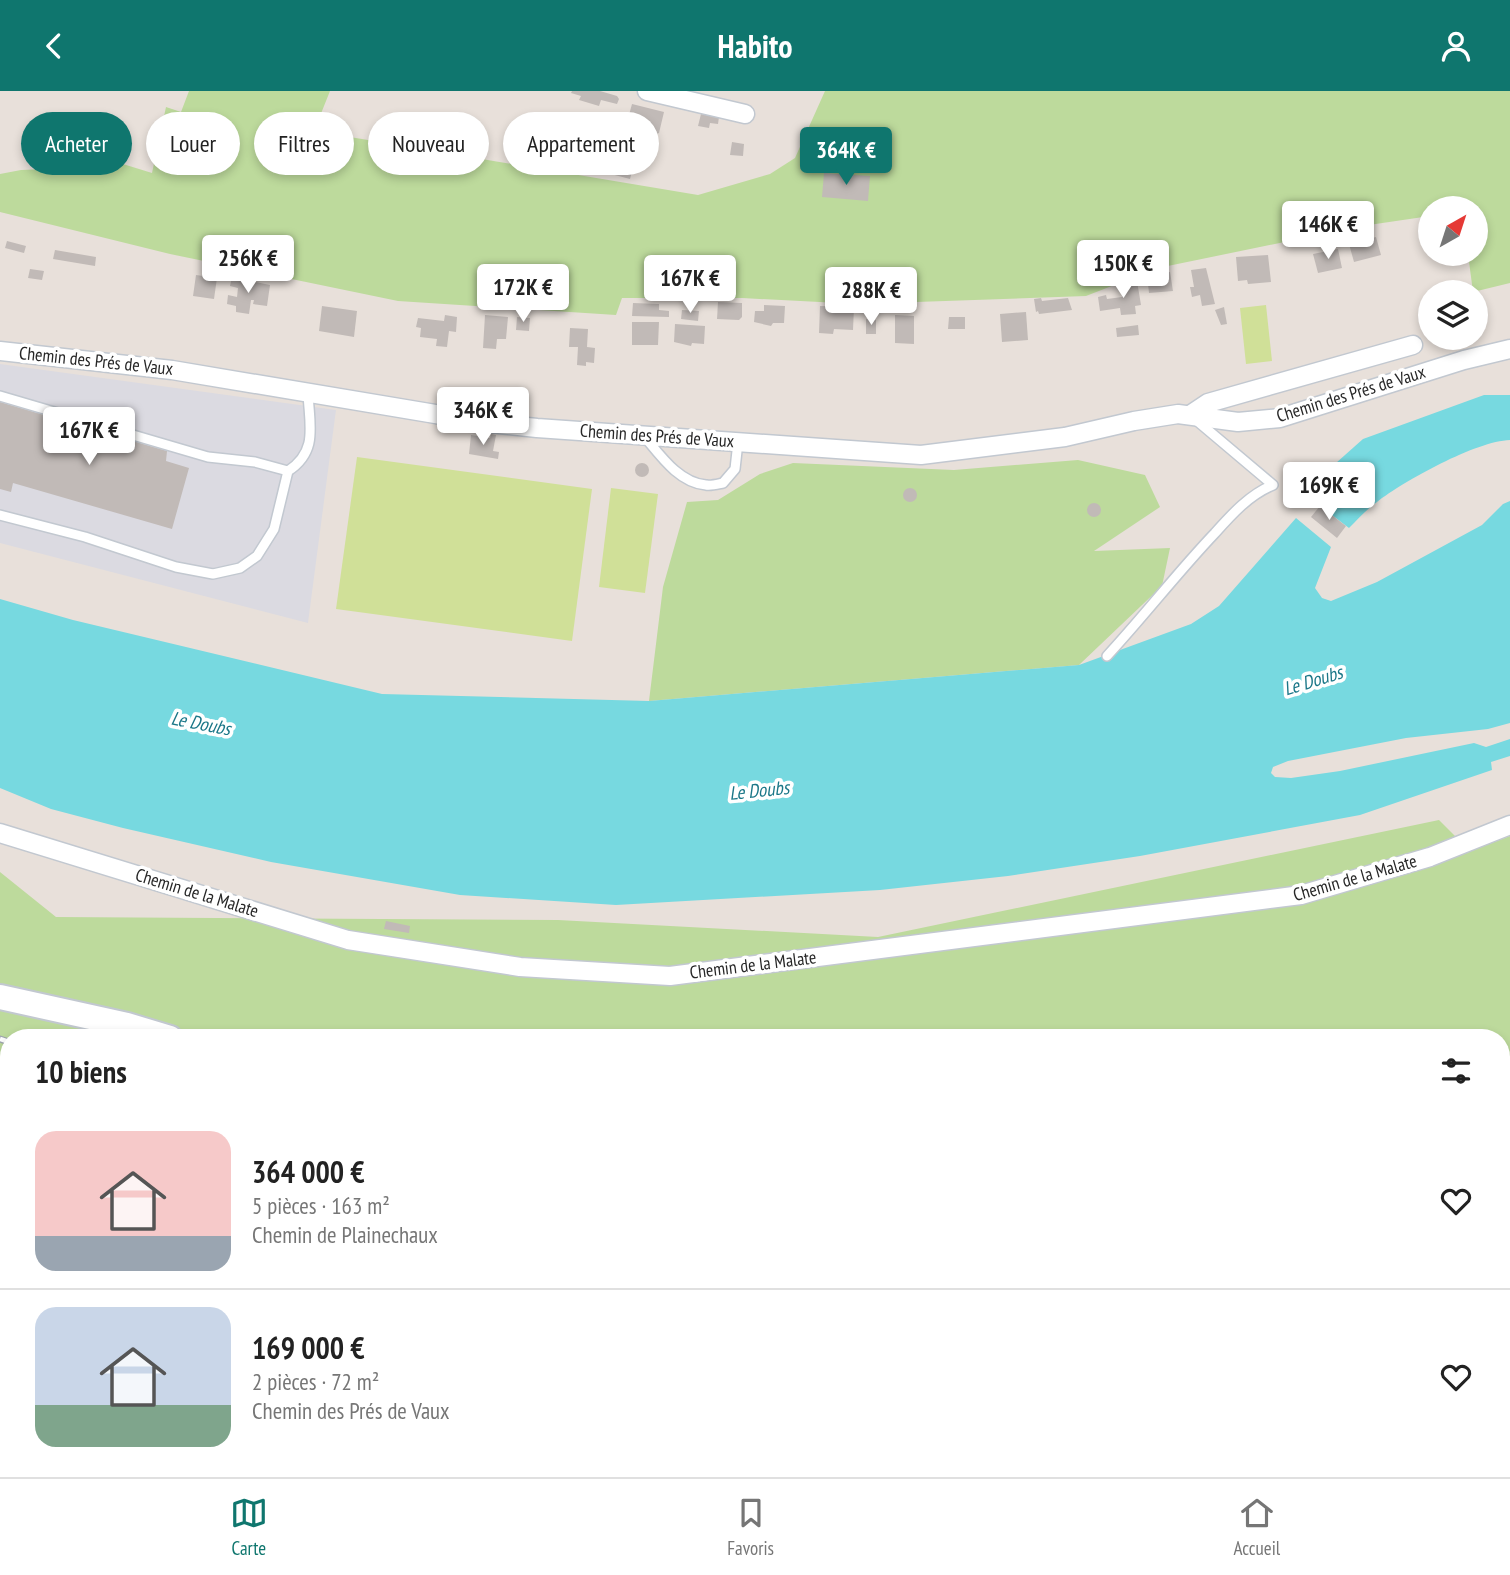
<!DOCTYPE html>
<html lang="fr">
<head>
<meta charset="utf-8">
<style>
	:root { --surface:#fff; --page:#f2f2f2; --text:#222; --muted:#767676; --line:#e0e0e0; --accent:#0f766e }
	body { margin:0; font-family:"PT Sans Narrow",sans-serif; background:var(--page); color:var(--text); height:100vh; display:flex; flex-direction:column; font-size:26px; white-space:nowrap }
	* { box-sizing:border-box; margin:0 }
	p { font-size:23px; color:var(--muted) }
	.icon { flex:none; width:38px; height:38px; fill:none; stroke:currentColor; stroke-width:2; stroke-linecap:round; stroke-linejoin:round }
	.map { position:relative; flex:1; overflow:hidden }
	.details { position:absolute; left:0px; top:938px; width:1510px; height:448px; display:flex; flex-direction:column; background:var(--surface); border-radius:28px 28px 0 0; box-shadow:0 4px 10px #0003 }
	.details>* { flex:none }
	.guide { position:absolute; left:21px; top:21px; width:700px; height:63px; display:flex; gap:14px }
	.needle { width:46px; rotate:39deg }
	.controls { position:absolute; left:1418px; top:105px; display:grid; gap:14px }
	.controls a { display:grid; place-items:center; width:70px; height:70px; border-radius:50%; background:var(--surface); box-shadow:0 4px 10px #0003; font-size:35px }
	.price { position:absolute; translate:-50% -60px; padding:0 16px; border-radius:7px; background:#fff; color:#222; font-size:23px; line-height:46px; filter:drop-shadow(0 2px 4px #0008) }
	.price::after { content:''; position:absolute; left:50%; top:42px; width:21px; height:16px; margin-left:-10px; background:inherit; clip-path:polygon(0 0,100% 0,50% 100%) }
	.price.selected { background:var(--accent); color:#fff }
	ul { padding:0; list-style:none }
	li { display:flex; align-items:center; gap:21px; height:175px; padding:0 35px }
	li+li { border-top:2px solid var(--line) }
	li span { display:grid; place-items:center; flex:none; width:196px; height:140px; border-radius:21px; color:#555 }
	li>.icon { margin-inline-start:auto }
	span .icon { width:84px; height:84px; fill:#fffc; stroke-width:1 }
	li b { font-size:30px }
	h2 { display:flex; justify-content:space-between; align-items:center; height:84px; padding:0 35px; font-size:30px }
	.pill { padding:0 24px; border-radius:32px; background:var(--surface); box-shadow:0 4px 10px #0003; font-size:24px; line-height:63px }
	.pill.selected { background:var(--accent); color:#fff }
	header { display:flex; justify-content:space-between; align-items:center; height:91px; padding:0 35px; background:var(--accent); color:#fff; font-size:32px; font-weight:700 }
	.tabs { display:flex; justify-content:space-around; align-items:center; height:98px; border-top:2px solid var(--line); background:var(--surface); font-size:19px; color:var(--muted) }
	.tabs a { display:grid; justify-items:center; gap:4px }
	.tabs .selected { color:var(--accent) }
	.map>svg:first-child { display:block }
	.industrial { fill:#dbdae1 }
	.green { fill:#bdda9c; fill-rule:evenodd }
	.pitch { fill:#d0e098 }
	.water { fill:#77d9e0 }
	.building { fill:#c1bab7 }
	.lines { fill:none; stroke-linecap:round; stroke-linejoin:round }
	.lane-casing { stroke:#c2c8d0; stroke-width:12 }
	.street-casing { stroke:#c2c8d0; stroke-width:21 }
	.secondary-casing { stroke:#c2c8d0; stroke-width:28 }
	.lane { stroke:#fff; stroke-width:9 }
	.street { stroke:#fff; stroke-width:18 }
	.secondary { stroke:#fff; stroke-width:24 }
	.rail-casing { stroke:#9ea4b0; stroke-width:7 }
	.rail { stroke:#fff; stroke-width:4.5; stroke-dasharray:13; stroke-linecap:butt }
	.labels { text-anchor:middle; stroke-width:7; stroke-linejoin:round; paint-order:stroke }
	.street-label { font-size:18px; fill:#272727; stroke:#fff }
	.water-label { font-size:19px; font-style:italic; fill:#1b7788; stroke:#fff }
</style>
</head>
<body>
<header><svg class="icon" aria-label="back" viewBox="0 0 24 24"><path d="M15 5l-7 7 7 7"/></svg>Habito<svg class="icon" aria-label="person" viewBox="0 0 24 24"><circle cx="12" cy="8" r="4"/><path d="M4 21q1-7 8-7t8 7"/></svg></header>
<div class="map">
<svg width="1510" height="1386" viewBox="0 0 1510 1386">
	<rect width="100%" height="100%" fill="#e8e0da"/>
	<polygon class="industrial" points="0,273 336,319 308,532 0,452"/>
	<g class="green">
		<polygon points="189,0 330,0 314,40 698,104 770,83 795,67 825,0 1510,0 1510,192 1473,201 1468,163 1475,163 1475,117 1430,117 1430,125 1362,135 1158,177 1086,205 858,213 742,207 622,207 616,224 398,210 170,163 0,121 0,83 21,79 73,77 84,61 152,82 166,16 181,21"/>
		<polygon points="1078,369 1145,384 1160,416 1094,460 1170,457 1162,495 1079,574 649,610 663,496 687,411 718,409 760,383 793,372 954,379"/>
		<path d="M1439 729 1470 760 1510 745V1386H0V781L56 826 558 829 878 846ZM9 947H1502V1377H9Z"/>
	</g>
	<g class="pitch">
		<polygon points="1266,214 1272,270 1246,273 1240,217"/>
		<polygon points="357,366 592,398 572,550 336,518"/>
		<polygon points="611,397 658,403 645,502 599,496"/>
	</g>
	<g class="water">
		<path d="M1484 304H1510V349C1476 350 1404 390 1377 411 1367 418 1358 428 1349 437L1320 415 1326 389 1336 372 1363 348Z"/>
		<polygon points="1510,410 1510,632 1488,638 1406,647 1288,670 1273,676 1271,682 1275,686 1291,687 1340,680 1474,652 1486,656 1510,648 1510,665 1491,671 1492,679 1360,724 1140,765 1008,785 880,799 616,814 460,804 271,771 123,737 51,718 0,697 0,508 73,529 382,603 649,610 1079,574 1191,533 1219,515 1296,427 1331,456 1315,497 1322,507 1331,510 1377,491 1482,434 1503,413"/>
	</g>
	<g class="building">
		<polygon points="572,0 600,0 617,5 619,8 617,13 601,9 599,15 579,9 581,5 571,2"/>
		<polygon points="632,13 664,21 659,42 651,45 644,76 634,73 630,88 603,81 607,66 588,62 591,51 609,53 611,43 608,42 611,31 626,35"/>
		<polygon points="701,23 719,26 718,33 710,32 709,37 698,35"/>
		<polygon points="732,51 744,53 743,65 730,64"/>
		<polygon points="824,82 870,85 868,110 822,106"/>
		<polygon points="1376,146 1381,164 1354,171 1349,153"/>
		<polygon points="7,150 26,155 24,162 5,157"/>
		<polygon points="1338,158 1342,177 1318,182 1313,163"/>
		<polygon points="55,159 96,166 95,175 53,168"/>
		<polygon points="1268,164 1271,191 1248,193 1247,189 1238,190 1236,166"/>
		<polygon points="1206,177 1215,213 1202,215 1200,204 1192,206 1190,196 1194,196 1191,179"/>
		<polygon points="30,178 44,180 42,189 28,187"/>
		<polygon points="1170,181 1173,200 1149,202 1147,184"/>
		<polygon points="196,184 217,187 214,208 193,205"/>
		<polygon points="232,186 270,194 267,215 253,213 254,209 251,209 249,223 236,221 236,215 227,213 228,204 237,206 238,197 230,195"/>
		<polygon points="1137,190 1141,214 1135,215 1136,223 1121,224 1120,217 1100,220 1098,206 1106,204 1107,208 1122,206 1121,192"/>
		<polygon points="1041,207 1042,210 1068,207 1072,219 1039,223 1038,220 1036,221 1034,208"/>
		<polygon points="718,211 742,212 742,226 739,229 717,228"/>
		<polygon points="633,212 659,213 659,219 669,220 669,226 632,225"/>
		<polygon points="764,214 785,215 784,232 773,232 771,235 754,231 755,220 764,220"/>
		<polygon points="322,215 357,220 354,246 319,240"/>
		<polygon points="820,215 854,216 853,239 834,238 833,243 819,242"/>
		<polygon points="1224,216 1227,233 1221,234 1215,219"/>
		<polygon points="682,219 699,220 698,230 681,228"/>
		<polygon points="1026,221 1028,249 1002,251 1000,223"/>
		<polygon points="445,224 457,226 456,241 449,240 447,256 436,255 437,248 420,246 421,237 416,236 418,227 444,230"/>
		<polygon points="485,224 508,226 506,248 497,248 496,258 483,257"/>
		<polygon points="895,224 914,225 914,253 895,252"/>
		<polygon points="517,226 530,227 529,240 516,239"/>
		<polygon points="949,226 965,226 965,238 948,238"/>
		<polygon points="866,228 876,229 876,243 866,243"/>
		<polygon points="632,231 659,231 658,254 632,254"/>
		<polygon points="675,233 705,235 704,253 692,252 691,255 674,251"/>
		<polygon points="1138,234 1139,244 1117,246 1116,237"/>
		<polygon points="570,237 588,238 587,256 595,257 594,272 586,271 586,275 577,274 578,256 569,256"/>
		<polygon points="0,311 167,360 166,370 189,377 172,438 13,392 11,401 0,398"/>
		<polygon points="491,343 496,344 493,360 499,361 498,368 469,363 471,344 490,347"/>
		<circle cx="642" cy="379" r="7"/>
		<circle cx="910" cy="404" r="7"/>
		<circle cx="1094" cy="419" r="7"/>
		<polygon points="1320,415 1346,435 1337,447 1311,426"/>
		<polygon points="386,830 410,835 409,842 384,838"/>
	</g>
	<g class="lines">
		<defs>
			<g id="lane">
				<path d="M0 305 208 366 255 371 288 380C319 360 309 333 308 301"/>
				<path d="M644 345C660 364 679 392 706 394 711 395 718 393 723 392L735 378 738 351"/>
				<polyline points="0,424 85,446 176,476 213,483 240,477 257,465 274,438 288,380"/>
				<path d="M1107 565C1144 525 1177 482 1215 442 1232 423 1249 404 1273 394L1196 329"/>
			</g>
			<g id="street">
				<polyline points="647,0 745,23"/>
				<polyline points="0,260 172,279 489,332 537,337 921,364 1065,346 1134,330 1178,323 1238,331 1280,327 1464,269 1510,258"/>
				<polyline points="1190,324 1208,312 1413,254"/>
				<polyline points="0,742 348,849 520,876 670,885 1301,804 1430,766 1510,734"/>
			</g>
			<g id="secondary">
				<polyline points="0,906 127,934 170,947"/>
				<polyline points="1502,1015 1510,1015"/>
			</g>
		</defs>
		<use href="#lane" class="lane-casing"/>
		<use href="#street" class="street-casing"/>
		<use href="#secondary" class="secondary-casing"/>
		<use href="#lane" class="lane"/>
		<use href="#street" class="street"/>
		<use href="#secondary" class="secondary"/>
		<defs>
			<polyline id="rail" points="0,948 9,951"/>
		</defs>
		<use href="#rail" class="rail-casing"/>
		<use href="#rail" class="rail"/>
	</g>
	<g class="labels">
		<g class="street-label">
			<text transform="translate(96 270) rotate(6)" y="6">Chemin des Prés de Vaux</text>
			<text transform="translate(1351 303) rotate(-17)" y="6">Chemin des Prés de Vaux</text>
			<text transform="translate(657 345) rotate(4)" y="6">Chemin des Prés de Vaux</text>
			<text transform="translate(1355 787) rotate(-16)" y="6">Chemin de la Malate</text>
			<text transform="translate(197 802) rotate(17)" y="6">Chemin de la Malate</text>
			<text transform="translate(753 874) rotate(-7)" y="6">Chemin de la Malate</text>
		</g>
		<g class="water-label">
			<text transform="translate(1313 589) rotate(-17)" y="7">Le Doubs</text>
			<text transform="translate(201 632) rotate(11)" y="7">Le Doubs</text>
			<text transform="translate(759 699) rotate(-6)" y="7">Le Doubs</text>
		</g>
	</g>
</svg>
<div class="controls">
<a><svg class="needle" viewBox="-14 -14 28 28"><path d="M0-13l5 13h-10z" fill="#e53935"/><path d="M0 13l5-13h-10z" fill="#767676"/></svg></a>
<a><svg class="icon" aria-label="layers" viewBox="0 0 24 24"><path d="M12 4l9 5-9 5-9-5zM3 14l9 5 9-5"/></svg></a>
</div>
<b class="price selected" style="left:846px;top:96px">364K €</b>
<b class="price" style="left:1328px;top:170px">146K €</b>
<b class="price" style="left:248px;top:204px">256K €</b>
<b class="price" style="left:1123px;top:209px">150K €</b>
<b class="price" style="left:690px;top:224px">167K €</b>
<b class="price" style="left:523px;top:233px">172K €</b>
<b class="price" style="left:871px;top:236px">288K €</b>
<b class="price" style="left:483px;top:356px">346K €</b>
<b class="price" style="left:89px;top:376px">167K €</b>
<b class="price" style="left:1329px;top:431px">169K €</b>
<div class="guide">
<a class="pill selected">Acheter</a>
<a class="pill">Louer</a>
<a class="pill">Filtres</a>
<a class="pill">Nouveau</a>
<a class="pill">Appartement</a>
</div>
<section class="details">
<h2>10 biens<svg class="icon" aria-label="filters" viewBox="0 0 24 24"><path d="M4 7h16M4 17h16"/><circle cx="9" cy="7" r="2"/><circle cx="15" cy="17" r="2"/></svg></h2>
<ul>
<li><span style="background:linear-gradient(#f6c9c9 75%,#9aa5b1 0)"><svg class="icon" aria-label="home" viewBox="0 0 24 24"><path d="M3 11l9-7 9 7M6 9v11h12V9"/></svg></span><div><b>364 000 €</b><p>5 pièces · 163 m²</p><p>Chemin de Plainechaux</p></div><svg class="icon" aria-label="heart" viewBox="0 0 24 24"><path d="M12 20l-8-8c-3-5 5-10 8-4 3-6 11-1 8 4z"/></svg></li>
<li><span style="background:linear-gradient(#c9d6e8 70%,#7fa58c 0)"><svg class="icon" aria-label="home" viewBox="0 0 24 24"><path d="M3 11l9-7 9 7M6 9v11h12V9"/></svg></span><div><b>169 000 €</b><p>2 pièces · 72 m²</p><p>Chemin des Prés de Vaux</p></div><svg class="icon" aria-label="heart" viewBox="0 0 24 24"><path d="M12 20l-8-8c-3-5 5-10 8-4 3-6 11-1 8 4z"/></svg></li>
</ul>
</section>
</div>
<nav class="tabs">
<a class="selected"><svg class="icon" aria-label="map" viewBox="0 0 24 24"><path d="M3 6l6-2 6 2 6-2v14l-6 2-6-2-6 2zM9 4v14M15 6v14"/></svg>Carte</a>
<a><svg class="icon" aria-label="saved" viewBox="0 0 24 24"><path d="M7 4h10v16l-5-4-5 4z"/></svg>Favoris</a>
<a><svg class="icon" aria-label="home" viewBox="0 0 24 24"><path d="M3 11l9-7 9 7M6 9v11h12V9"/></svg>Accueil</a>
</nav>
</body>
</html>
